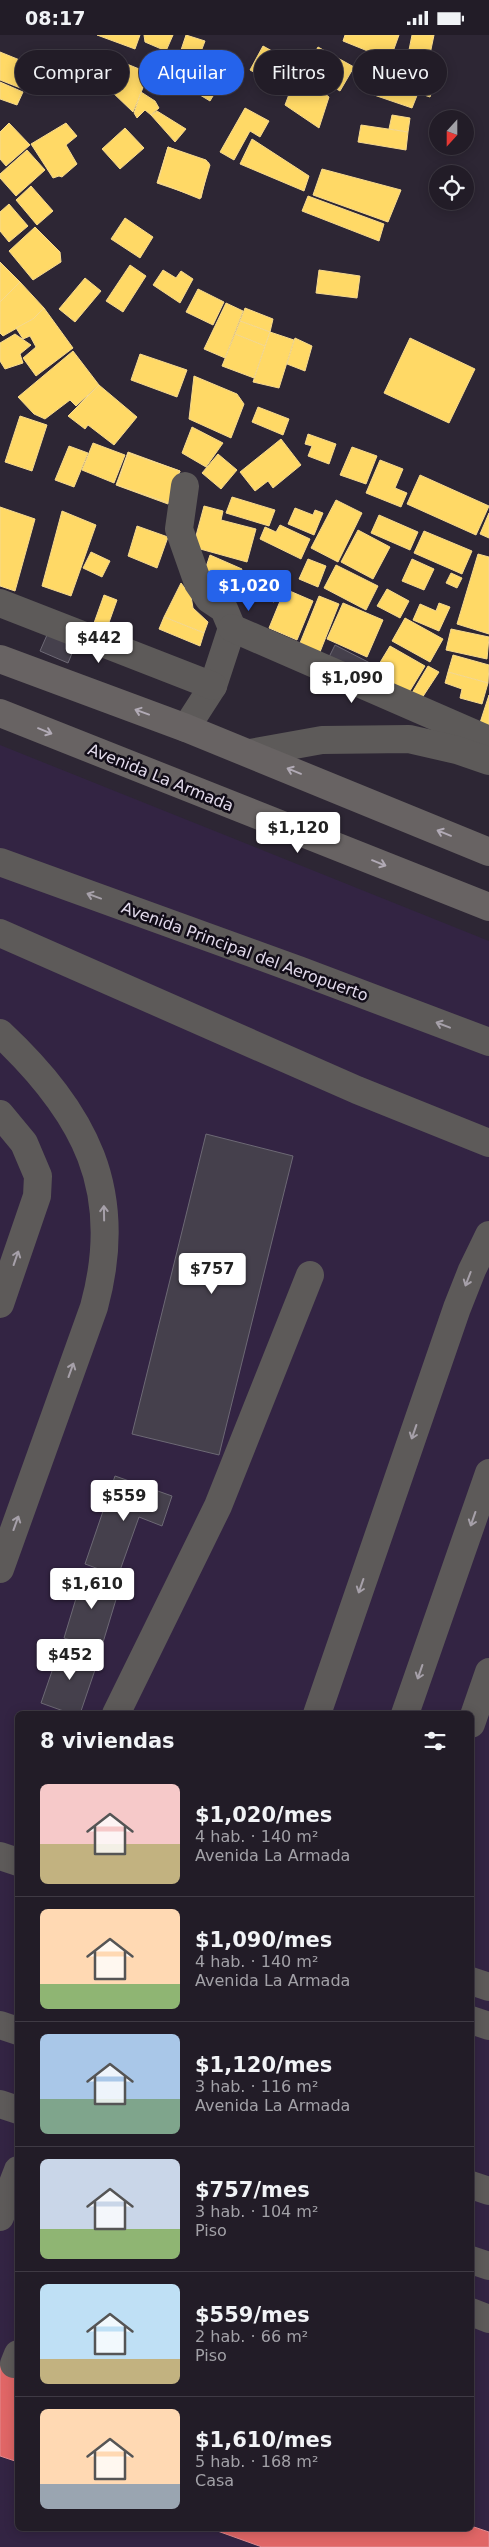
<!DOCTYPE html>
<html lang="es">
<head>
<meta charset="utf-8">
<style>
	:root { --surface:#221c27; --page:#2a252f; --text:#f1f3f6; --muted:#a2a1a7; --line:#3f3a44; --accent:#2563eb }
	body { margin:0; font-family:"DejaVu Sans",sans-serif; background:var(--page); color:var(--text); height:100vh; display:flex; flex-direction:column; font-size:19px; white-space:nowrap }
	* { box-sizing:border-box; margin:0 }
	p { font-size:16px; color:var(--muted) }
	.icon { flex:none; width:28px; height:28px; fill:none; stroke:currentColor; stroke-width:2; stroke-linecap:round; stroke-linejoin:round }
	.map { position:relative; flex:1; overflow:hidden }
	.details { position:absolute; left:15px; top:1676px; width:459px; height:820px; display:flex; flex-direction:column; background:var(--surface); border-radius:8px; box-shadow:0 2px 12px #0003,0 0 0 1px var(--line) }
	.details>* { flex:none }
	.banner { position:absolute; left:15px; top:15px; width:460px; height:45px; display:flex; gap:10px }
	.needle { width:32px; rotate:201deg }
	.controls { position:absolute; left:429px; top:75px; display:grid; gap:10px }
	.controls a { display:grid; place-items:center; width:45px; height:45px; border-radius:50%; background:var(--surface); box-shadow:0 2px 12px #0003,0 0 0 1px var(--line); font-size:25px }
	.price { position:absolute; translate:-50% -42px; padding:0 11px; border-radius:5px; background:#fff; color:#222; font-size:16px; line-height:32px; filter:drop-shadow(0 1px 2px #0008) }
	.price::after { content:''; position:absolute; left:50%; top:30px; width:15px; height:11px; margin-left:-8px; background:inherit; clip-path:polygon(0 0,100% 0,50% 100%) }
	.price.current { background:var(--accent); color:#fff }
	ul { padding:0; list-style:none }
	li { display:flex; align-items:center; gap:15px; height:125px; padding:0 25px }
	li+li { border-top:1px solid var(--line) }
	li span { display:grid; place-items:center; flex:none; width:140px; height:100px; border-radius:8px; color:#555 }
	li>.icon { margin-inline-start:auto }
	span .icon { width:60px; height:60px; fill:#fffc; stroke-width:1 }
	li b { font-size:21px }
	h2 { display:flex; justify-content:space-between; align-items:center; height:60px; padding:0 25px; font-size:21px }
	.chip { padding:0 18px; border-radius:22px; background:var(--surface); box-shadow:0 2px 12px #0003,0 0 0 1px var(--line); font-size:18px; line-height:45px }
	.chip.current { background:var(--accent); color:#fff }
	.status { display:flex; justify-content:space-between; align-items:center; height:35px; padding:0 25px; background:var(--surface); direction:ltr }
	.status svg { height:14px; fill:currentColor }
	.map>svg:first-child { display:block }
	.built { fill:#332443; fill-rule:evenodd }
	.homes { fill:#ffd966; stroke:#f6d98e }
	.shops { fill:#e06666; stroke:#e1898e }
	.building { fill:#45404c; stroke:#6d6975 }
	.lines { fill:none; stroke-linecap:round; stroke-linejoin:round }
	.minor { stroke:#5d5a59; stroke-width:28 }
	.major { stroke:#686363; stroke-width:28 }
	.oneway { stroke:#b1aab5 }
	.oneway2 { stroke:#a6a0a9 }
	.labels { text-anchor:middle; stroke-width:5; stroke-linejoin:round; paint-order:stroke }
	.street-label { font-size:16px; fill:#e2daeb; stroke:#120d18 }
</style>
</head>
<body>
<div class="status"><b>08:17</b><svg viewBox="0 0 49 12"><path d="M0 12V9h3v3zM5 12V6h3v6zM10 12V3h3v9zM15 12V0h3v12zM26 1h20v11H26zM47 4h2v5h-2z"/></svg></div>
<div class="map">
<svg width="489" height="2512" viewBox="0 0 489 2512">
	<rect width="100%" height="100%" fill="#2d2634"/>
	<path class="built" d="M0 710 489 906V2512H0ZM18 1679H471V2494H18Z"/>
	<g class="homes">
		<polygon points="97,0 140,0 135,14"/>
		<polygon points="144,0 173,0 166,16 145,7"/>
		<polygon points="186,0 205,6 196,30 180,18"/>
		<polygon points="345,0 399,0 390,25 343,6"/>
		<polygon points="412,0 434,0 429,24 408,20"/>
		<polygon points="263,11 294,28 281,52 250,35"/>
		<polygon points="318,12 354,32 340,56 305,36"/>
		<polygon points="0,17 37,32 28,56 0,45"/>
		<polygon points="106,21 121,27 111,50 96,44"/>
		<polygon points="208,24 228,36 210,66 190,54"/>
		<polygon points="122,27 149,38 133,77 110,55"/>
		<polygon points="420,37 437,43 430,62 418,58 412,73 374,60 379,45 413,57"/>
		<polygon points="297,38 329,62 319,93 285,70"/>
		<polygon points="0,47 23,57 17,70 0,64"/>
		<polygon points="141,57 155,66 159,73 151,80 145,75 137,83 134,78"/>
		<polygon points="245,73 269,86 260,102 250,96 234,125 220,117"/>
		<polygon points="157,76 186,94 175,107 151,80"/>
		<polygon points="392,80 410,83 408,97 389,94"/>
		<polygon points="9,88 30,110 6,131 0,124 0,97"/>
		<polygon points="66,88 77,101 66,110 77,129 62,142 59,141 53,143 31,109"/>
		<polygon points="361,90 408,97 406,115 358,107"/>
		<polygon points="125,93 144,113 120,134 102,114"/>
		<polygon points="252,104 309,141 304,156 240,129"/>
		<polygon points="168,112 209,128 201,163 157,148"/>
		<polygon points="168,112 206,125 210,130 200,164 158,147"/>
		<polygon points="27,115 45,135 16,161 0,143 0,139"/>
		<polygon points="322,134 401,155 388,187 313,160"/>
		<polygon points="31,151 53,176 37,190 16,165"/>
		<polygon points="308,161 384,189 379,206 302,176"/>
		<polygon points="9,169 28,191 9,207 0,196 0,177"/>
		<polygon points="125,183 153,202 140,223 111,204"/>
		<polygon points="35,192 60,217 61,227 33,245 9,216"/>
		<polygon points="0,227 20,247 0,267"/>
		<polygon points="130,230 146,241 123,277 106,266"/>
		<polygon points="163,235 176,243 181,236 193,244 180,268 153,250"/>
		<polygon points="319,235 360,241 357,263 316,258"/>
		<polygon points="85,243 101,256 75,287 59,274"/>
		<polygon points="20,247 44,273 33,284 3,301 0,298 0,267"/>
		<polygon points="198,254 224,267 213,290 186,277"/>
		<polygon points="226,268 243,276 225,323 204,314"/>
		<polygon points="44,273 73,313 36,341 23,323 36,312 30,301 23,304 16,293 33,284"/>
		<polygon points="245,273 273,284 270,297 240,286"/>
		<polygon points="240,286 270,297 265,311 235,299"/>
		<polygon points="270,297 294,305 279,353 253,347"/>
		<polygon points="15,299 31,310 20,319 23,328 5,334 0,326 0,308"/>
		<polygon points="235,299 265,311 254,343 222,331"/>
		<polygon points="295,303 312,311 305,336 287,329"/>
		<polygon points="410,303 475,334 449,388 384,358"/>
		<polygon points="73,316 99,350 76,371 70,365 45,384 34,379 18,362"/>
		<polygon points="140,319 187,335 177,362 131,345"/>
		<polygon points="194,341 237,359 244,369 231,403 189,384"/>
		<polygon points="99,350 137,382 114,410 88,390 85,394 68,381"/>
		<polygon points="258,372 289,384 283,400 252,387"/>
		<polygon points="20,381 47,390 32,436 5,427"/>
		<polygon points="192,392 223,408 206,432 182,418"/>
		<polygon points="308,399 336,409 329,429 308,421 312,411 305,409"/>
		<polygon points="281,404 301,430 273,453 268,446 255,456 240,437"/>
		<polygon points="93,408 125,420 114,448 82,435"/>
		<polygon points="69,411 88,418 74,452 55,445"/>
		<polygon points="352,412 377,421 366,449 340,440"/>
		<polygon points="128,417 180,436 168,469 116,450"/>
		<polygon points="128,418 180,436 169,468 117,450"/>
		<polygon points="218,419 237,435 221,454 202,438"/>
		<polygon points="380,425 403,434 395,453 407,458 401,472 366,458"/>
		<polygon points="420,440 489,471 476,500 407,469"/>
		<polygon points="232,462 275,475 269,491 226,478"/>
		<polygon points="336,465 362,478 338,527 311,513"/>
		<polygon points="204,471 223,476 221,485 256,494 247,527 193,512"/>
		<polygon points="0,472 35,484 15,556 0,551"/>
		<polygon points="295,473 313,480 315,475 323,478 314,500 288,489"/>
		<polygon points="62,476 96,490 71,561 42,551"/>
		<polygon points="489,478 489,503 480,499"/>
		<polygon points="379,480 418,497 410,515 371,498"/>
		<polygon points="280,490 310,504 301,524 260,504 265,492 276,497"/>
		<polygon points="137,491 168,502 157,533 128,521"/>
		<polygon points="358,495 390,512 373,544 341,527"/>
		<polygon points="424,496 472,516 462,539 414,518"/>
		<polygon points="91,517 110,526 102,542 83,533"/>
		<polygon points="478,519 489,522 489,599 457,589"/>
		<polygon points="210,520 242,534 229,566 203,541"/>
		<polygon points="308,524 326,531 318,552 299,544"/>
		<polygon points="412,524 434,534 424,555 402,546"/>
		<polygon points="336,530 378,551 366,575 324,553"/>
		<polygon points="451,538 462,543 457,553 446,548"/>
		<polygon points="257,540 282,550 274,567 250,557"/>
		<polygon points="181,548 191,561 193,573 208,587 204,598 164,582"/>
		<polygon points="285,554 313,566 297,605 269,593"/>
		<polygon points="387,554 409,566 400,583 377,571"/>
		<polygon points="104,560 117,565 107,593 94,588"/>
		<polygon points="319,561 339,569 318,622 298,613"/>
		<polygon points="343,568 383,585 367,622 327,604"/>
		<polygon points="439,568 450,572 439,596 413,585 420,569 436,576"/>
		<polygon points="164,582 204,598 200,611 159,594"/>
		<polygon points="405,583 443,604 430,627 392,606"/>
		<polygon points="451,594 489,602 487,624 446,615"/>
		<polygon points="390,611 425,631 405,664 370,644"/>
		<polygon points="453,620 489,630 488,648 448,637"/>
		<polygon points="428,631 439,637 418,669 409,663"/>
		<polygon points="448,637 488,648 482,669 460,663 462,654 445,648"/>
		<polygon points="489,660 489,701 477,697"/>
	</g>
	<g class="shops">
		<polygon points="0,2329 18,2335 18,2427 0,2421"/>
		<polygon points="471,2491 489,2497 489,2512 262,2512 212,2494 471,2494"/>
	</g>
	<g class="building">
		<polygon points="47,600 75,611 68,628 40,616"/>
		<polygon points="335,610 370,628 363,641 328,624"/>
		<polygon points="206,1099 293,1121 219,1420 132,1399"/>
		<polygon points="115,1441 172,1461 162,1491 139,1482 118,1541 85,1529"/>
		<polygon points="84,1537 121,1548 101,1614 64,1603"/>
		<polygon points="61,1610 99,1623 80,1679 72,1679 41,1668"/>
	</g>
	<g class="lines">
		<g class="minor">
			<polyline points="185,451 179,494 198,548 209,564 224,574 232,593 213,651 186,693"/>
			<polyline points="0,568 213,651"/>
			<polyline points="232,593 489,705"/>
			<polyline points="250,718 322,705 409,704 457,715 489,726"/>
			<polyline points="0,827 301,936 489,1007"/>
			<polyline points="0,898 357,1055 489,1108"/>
			<path d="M0 998C85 1078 126 1155 94 1272L0 1534"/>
			<polyline points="0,1079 24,1108 38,1141 37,1161 0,1269"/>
			<polyline points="116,1679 218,1471 310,1240"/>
			<polyline points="317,1679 457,1273 472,1235 489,1200"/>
			<polyline points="405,1679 489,1438"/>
			<polyline points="471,1689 489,1637"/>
			<polyline points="0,1821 18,1827"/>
			<polyline points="471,1946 489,1952"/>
			<polyline points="471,1985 489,1991"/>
			<polyline points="0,1990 18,1996"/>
			<polyline points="0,2069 18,2075"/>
			<polyline points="471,2150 489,2156"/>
			<polyline points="0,2182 18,2135"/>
			<polyline points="471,2225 489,2231"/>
			<polyline points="471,2277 489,2284"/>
			<polyline points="14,2329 18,2319"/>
		</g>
		<g class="major">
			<polyline points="0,624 186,693 489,817"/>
			<polyline points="0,678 489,872"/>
		</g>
	</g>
	<defs><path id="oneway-shaft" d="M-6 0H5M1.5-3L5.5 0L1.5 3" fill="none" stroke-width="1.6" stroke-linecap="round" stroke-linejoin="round" transform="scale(1.25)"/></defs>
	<g class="oneway">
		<use href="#oneway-shaft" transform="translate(142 677) rotate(-160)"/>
		<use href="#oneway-shaft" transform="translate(45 696) rotate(22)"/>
		<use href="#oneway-shaft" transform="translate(294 736) rotate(-158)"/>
		<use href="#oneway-shaft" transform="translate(444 798) rotate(-158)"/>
		<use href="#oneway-shaft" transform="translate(379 828) rotate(22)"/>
	</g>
	<g class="oneway2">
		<use href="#oneway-shaft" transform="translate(94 861) rotate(-160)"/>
		<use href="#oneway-shaft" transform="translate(443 990) rotate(-159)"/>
		<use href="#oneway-shaft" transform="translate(104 1178) rotate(-91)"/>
		<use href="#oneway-shaft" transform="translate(16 1223) rotate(-71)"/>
		<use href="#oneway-shaft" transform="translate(468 1244) rotate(111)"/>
		<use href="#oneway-shaft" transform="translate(71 1335) rotate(-70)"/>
		<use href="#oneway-shaft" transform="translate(414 1397) rotate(109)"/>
		<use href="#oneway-shaft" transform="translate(473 1484) rotate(109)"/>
		<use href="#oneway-shaft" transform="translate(16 1488) rotate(-70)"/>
		<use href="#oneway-shaft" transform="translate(361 1551) rotate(109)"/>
		<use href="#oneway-shaft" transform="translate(420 1637) rotate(109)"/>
	</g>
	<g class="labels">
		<g class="street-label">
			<text transform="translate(161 742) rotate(22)" y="6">Avenida La Armada</text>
			<text transform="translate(245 916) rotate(20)" y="6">Avenida Principal del Aeropuerto</text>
		</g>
	</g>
</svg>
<div class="controls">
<a><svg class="needle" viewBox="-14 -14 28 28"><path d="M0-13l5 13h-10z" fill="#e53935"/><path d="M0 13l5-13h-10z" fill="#a2a1a7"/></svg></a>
<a><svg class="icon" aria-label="locate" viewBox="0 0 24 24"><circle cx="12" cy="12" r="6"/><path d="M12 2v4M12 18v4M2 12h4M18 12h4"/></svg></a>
</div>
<b class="price current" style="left:249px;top:577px">$1,020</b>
<b class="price" style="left:99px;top:629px">$442</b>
<b class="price" style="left:352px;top:669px">$1,090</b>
<b class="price" style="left:298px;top:819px">$1,120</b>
<b class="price" style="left:212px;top:1260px">$757</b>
<b class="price" style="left:124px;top:1487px">$559</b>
<b class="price" style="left:92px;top:1575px">$1,610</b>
<b class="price" style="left:70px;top:1646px">$452</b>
<div class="banner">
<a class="chip">Comprar</a>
<a class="chip current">Alquilar</a>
<a class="chip">Filtros</a>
<a class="chip">Nuevo</a>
</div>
<section class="details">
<h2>8 viviendas<svg class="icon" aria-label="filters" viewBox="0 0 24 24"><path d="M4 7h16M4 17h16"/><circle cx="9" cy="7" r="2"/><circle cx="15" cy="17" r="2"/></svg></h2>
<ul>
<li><span style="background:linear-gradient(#f6c9c9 60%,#c2b280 0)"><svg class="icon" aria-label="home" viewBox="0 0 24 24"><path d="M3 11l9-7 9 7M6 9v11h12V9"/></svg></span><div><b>$1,020/mes</b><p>4 hab. · 140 m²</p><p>Avenida La Armada</p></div></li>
<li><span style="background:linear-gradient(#ffd9b3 75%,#8fb573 0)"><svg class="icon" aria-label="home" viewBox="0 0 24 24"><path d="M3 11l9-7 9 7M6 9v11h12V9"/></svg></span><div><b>$1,090/mes</b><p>4 hab. · 140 m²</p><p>Avenida La Armada</p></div></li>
<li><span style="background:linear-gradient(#a9c7e8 65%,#7fa58c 0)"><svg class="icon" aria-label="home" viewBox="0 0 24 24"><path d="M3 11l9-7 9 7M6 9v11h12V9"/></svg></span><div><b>$1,120/mes</b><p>3 hab. · 116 m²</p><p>Avenida La Armada</p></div></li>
<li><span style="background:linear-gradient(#c9d6e8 70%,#8fb573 0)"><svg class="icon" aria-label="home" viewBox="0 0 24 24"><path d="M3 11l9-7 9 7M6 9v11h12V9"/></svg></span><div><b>$757/mes</b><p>3 hab. · 104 m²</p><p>Piso</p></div></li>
<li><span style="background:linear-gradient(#bfe0f5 75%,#c2b280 0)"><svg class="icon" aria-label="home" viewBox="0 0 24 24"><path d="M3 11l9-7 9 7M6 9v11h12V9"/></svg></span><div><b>$559/mes</b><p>2 hab. · 66 m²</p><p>Piso</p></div></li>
<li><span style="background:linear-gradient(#ffd9b3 75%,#9aa5b1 0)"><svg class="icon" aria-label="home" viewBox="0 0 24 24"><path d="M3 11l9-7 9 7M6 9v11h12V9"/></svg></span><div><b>$1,610/mes</b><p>5 hab. · 168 m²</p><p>Casa</p></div></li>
</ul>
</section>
</div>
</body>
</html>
